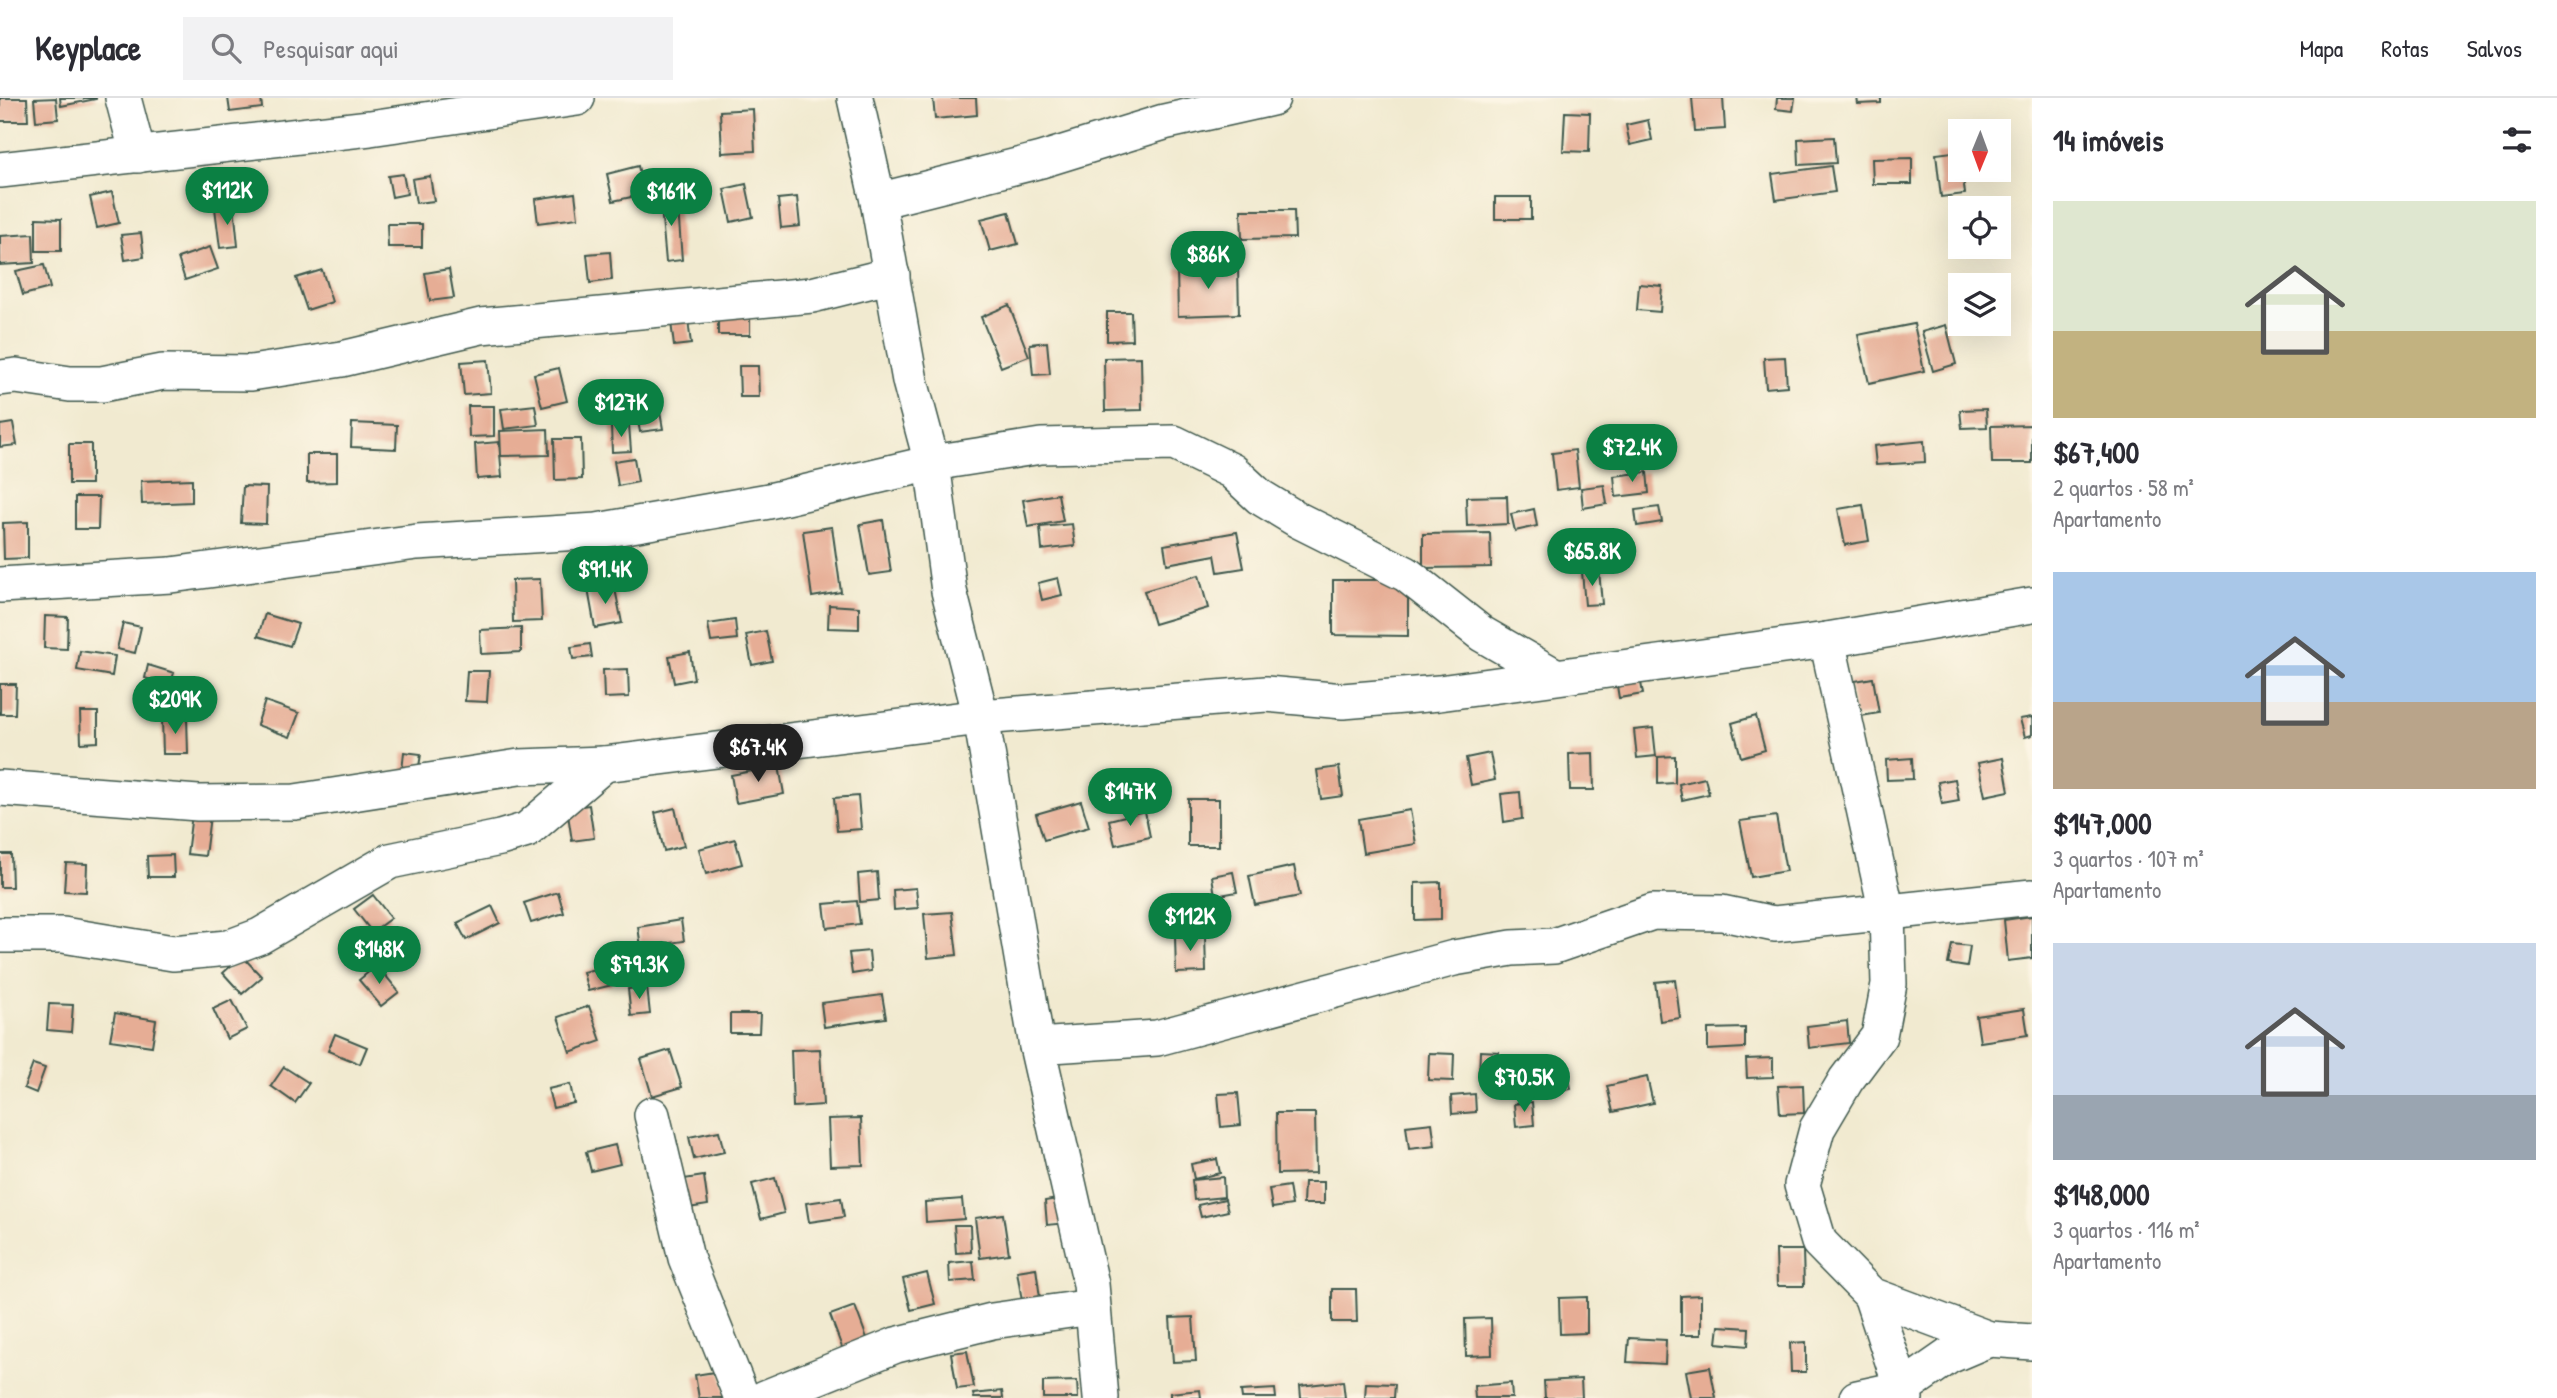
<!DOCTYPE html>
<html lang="pt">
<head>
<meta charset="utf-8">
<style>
	:root { --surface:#fff; --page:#f2f2f3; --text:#2b2b33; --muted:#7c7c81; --line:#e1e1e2; --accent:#0b8043 }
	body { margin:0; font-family:"Patrick Hand",sans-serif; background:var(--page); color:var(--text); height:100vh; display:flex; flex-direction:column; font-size:26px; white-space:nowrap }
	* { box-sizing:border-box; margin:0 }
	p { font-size:23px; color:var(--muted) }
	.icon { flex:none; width:38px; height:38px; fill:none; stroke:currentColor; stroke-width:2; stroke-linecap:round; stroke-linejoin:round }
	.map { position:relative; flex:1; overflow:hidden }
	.sheet { display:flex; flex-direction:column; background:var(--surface); width:525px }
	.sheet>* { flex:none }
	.needle { width:46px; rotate:181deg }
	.buttons { position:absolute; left:1948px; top:21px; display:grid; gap:14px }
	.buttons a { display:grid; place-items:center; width:63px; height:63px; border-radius:0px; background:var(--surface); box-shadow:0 7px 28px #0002; font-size:35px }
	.price { position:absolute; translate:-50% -60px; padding:0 16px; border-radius:24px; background:var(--accent); color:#fff; font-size:23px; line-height:46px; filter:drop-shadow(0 2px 4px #0008) }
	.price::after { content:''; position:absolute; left:50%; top:42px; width:21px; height:16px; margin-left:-10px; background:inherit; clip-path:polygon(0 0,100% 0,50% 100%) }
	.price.current { background:#222; color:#fff }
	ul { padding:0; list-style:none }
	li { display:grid; align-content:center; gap:14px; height:371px; padding:0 21px }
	li span { display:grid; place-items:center; height:217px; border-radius:0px; color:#555 }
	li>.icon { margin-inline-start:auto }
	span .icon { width:126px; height:126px; fill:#fffc; stroke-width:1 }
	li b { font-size:30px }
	h2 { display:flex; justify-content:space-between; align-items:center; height:84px; padding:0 21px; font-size:30px }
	header { display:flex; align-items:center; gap:42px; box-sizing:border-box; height:98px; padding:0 35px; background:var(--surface); border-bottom:2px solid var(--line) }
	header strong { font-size:33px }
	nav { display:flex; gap:38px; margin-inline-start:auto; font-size:24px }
	.search { width:490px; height:63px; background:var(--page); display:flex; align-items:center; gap:18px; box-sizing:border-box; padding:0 24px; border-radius:0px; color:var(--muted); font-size:26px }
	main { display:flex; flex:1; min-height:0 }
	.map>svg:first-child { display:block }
	.building { fill:#e6ad95 }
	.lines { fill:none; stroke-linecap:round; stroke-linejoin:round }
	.minor-casing { stroke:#3e574b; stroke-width:38 }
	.minor { stroke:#fff; stroke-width:35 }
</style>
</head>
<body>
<header>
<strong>Keyplace</strong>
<div class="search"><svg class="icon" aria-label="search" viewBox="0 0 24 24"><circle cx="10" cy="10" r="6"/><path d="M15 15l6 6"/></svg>Pesquisar aqui</div>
<nav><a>Mapa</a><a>Rotas</a><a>Salvos</a></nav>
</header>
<main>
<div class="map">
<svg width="2032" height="1300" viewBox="0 0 2032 1300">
	<rect width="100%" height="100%" fill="#fcf5e5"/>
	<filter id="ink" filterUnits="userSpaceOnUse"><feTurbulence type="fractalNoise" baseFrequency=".0143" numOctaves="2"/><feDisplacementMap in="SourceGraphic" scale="14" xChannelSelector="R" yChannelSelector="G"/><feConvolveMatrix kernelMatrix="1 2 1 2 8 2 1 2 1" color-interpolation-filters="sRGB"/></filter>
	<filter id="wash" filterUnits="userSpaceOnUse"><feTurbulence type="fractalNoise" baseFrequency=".00686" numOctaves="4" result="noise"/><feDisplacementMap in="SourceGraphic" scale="28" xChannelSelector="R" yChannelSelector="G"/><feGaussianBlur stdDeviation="1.57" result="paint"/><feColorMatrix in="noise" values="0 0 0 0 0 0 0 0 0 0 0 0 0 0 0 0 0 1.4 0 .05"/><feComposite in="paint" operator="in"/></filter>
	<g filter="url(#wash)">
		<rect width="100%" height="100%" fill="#f1ead0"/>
		<g id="blocks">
			<g class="building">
				<polygon points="0,0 27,0 28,23 0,23"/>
				<polygon points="56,0 58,21 36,23 34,1"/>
				<polygon points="60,0 96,0 96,1 61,8"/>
				<polygon points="228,0 261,0 262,10 230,14"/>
				<polygon points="933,0 976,0 977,17 935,21"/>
				<polygon points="1692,0 1723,0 1725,31 1695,33"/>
				<polygon points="1777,0 1795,0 1793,13 1776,11"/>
				<polygon points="1857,0 1881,0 1881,5 1858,6"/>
				<polygon points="753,11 755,53 722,55 720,13"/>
				<polygon points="1565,14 1590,15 1589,54 1563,53"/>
				<polygon points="1648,22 1652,42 1630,47 1626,27"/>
				<polygon points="1834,39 1836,65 1799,67 1798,41"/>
				<polygon points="1960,53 1965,96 1941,99 1936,56"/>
				<polygon points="1912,60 1912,86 1873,86 1872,61"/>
				<polygon points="638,68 645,96 613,103 607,76"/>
				<polygon points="1831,68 1835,94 1776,102 1772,76"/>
				<polygon points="403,76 407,96 392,99 388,78"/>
				<polygon points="430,78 434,103 416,105 412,81"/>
				<polygon points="746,86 753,119 731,124 724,91"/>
				<polygon points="112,94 119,125 97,130 90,99"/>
				<polygon points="575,95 578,120 538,125 535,101"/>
				<polygon points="677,97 682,162 666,164 660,98"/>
				<polygon points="797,99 800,128 781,130 778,101"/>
				<rect x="1495" y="99" width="36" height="22"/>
				<polygon points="234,108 238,148 220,150 215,110"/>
				<polygon points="1241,112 1294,112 1295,140 1242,141"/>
				<polygon points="1009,114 1018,146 990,153 981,121"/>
				<polygon points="36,120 61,121 61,153 36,153"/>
				<polygon points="387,126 422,126 422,149 388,149"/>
				<polygon points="141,135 144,159 125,162 121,137"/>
				<polygon points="33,136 34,165 0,167 0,138"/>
				<polygon points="210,149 218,171 185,182 178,160"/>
				<polygon points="610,154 612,182 590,185 587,156"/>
				<polygon points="44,167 50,190 23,197 16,173"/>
				<polygon points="1238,169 1239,216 1178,218 1177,170"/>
				<polygon points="449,171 454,200 430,203 425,175"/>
				<polygon points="322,172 332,204 307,212 296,180"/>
				<polygon points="1639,186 1662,188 1660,214 1637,212"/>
				<polygon points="1009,207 1029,258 1001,269 981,219"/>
				<rect x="718" y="213" width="32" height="24"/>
				<polygon points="1107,214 1131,214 1132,242 1107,243"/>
				<polygon points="688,222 691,246 674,248 671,224"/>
				<polygon points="1914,226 1924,273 1869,285 1858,237"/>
				<polygon points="1946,227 1956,266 1933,273 1922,234"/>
				<polygon points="1047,244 1050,276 1033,277 1030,246"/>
				<polygon points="1141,259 1142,312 1105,313 1104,260"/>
				<polygon points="1785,259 1787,288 1766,290 1764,260"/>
				<polygon points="488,262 491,295 464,297 461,264"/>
				<polygon points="739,268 758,268 759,299 740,299"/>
				<polygon points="559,270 567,303 542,309 534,276"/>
				<polygon points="535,307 538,327 504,331 501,311"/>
				<polygon points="468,308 494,308 494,338 469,339"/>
				<polygon points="1986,311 1987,329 1962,330 1960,312"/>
				<polygon points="660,314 663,331 640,334 637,317"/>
				<polygon points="13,325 17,347 0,349 0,327"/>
				<polygon points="352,325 397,327 396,351 351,349"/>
				<polygon points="629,327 631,353 612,354 611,328"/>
				<polygon points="2032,327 2032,365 1992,365 1991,328"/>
				<polygon points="548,331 549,357 501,358 500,333"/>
				<polygon points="554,341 581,341 582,381 555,382"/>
				<polygon points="1924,343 1925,364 1876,367 1874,348"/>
				<polygon points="499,344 502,379 477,381 475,346"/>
				<rect x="69" y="346" width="22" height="40"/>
				<polygon points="1575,352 1579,389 1556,392 1552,355"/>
				<polygon points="307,356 337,356 337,384 307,385"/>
				<polygon points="634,360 638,384 618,388 614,363"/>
				<polygon points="1647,374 1649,395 1616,399 1614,378"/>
				<polygon points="192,381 192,404 142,406 141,383"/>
				<polygon points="1604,387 1607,406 1583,410 1581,390"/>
				<polygon points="243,388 267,389 266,426 241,425"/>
				<polygon points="1058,396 1063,423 1028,429 1023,402"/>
				<polygon points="1507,398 1508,426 1467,428 1466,399"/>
				<polygon points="75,399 99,399 98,431 75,431"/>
				<polygon points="1863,407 1869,443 1845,447 1838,411"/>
				<polygon points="1659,409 1662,424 1637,428 1635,412"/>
				<polygon points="1534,411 1537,428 1515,433 1511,416"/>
				<polygon points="883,422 891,474 869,477 860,426"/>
				<polygon points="28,424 28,460 4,461 3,425"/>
				<polygon points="1072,426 1075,448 1042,452 1040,429"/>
				<polygon points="832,429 841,494 812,499 803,433"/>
				<polygon points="1237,434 1244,470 1218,474 1215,457 1167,466 1164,447"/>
				<polygon points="1490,435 1491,469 1423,470 1423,436"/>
				<polygon points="1599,472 1602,506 1585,507 1582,474"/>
				<polygon points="1199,477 1208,510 1154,526 1144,493"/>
				<polygon points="1058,480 1062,497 1042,502 1038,485"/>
				<polygon points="540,481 542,523 513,524 512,482"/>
				<polygon points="1333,482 1408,482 1408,538 1333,537"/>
				<polygon points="614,486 622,525 595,530 588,491"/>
				<polygon points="829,507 859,509 859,531 828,530"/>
				<polygon points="265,516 298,526 290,548 258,538"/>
				<polygon points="45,518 68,519 67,551 44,550"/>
				<polygon points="735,522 737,541 711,544 708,526"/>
				<polygon points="123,525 141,529 135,555 117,551"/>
				<polygon points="521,530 521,554 481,556 480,532"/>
				<polygon points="766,533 772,563 752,567 746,537"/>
				<polygon points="590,546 592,559 573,561 571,549"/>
				<polygon points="80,553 115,558 112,578 77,572"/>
				<polygon points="690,554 694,581 674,585 669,558"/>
				<polygon points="148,567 174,575 170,588 145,580"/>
				<polygon points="628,571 629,599 604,600 603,572"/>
				<polygon points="467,573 489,573 487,604 465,603"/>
				<polygon points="1640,579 1643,596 1619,600 1616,582"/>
				<polygon points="1873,580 1879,615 1855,619 1849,584"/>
				<polygon points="0,586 16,586 15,616 0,616"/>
				<polygon points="265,603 299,615 290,639 257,627"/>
				<polygon points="80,614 98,614 98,644 81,645"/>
				<polygon points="1756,618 1765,652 1741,659 1732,625"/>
				<polygon points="187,619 188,656 163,656 162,620"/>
				<polygon points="2032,619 2032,637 2025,639 2020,621"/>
				<polygon points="1653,630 1656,658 1637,660 1634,632"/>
				<polygon points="404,654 421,656 418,675 402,673"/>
				<polygon points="1490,655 1495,682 1471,687 1466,660"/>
				<polygon points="1593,655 1594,692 1570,692 1569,656"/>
				<polygon points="1675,658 1675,685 1658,686 1658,659"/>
				<polygon points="1912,660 1913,681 1887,682 1886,662"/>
				<polygon points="2003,660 2009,693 1985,698 1978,665"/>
				<polygon points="779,668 784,696 736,705 731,677"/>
				<polygon points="1339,669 1343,698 1321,701 1317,672"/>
				<polygon points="1705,680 1709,696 1682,702 1679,686"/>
				<rect x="1114" y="681" width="24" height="28"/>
				<polygon points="1955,681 1959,703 1942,706 1938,684"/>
				<polygon points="1520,694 1522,721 1504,724 1501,696"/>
				<polygon points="858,698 861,731 837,733 834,700"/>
				<rect x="1188" y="701" width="31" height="47"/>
				<polygon points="1081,703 1089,729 1044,742 1036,716"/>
				<polygon points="589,707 594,740 572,743 567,710"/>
				<polygon points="675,710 684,748 664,753 655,715"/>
				<polygon points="1410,712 1416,746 1363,755 1358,721"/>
				<polygon points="1145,713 1150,739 1115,747 1109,722"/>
				<polygon points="192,716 210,718 205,758 187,756"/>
				<polygon points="1776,718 1786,773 1751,779 1740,723"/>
				<polygon points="735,741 742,766 706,776 699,751"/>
				<polygon points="0,756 11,756 12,789 0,789"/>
				<polygon points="173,757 174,779 148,779 147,758"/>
				<polygon points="66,765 87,766 86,794 64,793"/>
				<polygon points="1294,768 1300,798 1255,807 1249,778"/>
				<polygon points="877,774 879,802 860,804 858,776"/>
				<polygon points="1233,774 1237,794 1215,798 1212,778"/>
				<polygon points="1441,784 1441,821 1415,822 1415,785"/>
				<polygon points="916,790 918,810 894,812 893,792"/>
				<polygon points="558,794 564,815 531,825 524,805"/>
				<polygon points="373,797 391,820 372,834 354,811"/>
				<polygon points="857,803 860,826 827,830 824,806"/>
				<polygon points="492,808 500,825 466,842 457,825"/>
				<polygon points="952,814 957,857 928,860 924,816"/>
				<polygon points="2032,818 2032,860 2008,863 2004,822"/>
				<polygon points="681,822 684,843 641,849 638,829"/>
				<polygon points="1205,836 1206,874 1176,875 1175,837"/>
				<polygon points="1952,846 1970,848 1967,869 1948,866"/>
				<polygon points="869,853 871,873 852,876 849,855"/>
				<polygon points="242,858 262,879 242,896 223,875"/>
				<polygon points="377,867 399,894 381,908 359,882"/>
				<polygon points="607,868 612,887 588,893 583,874"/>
				<polygon points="1675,882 1680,920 1660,923 1655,884"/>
				<polygon points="647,889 650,916 631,918 628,891"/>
				<polygon points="882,897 886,920 824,929 821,905"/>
				<polygon points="232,902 247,931 227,941 213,911"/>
				<polygon points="49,906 73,907 71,934 47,932"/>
				<polygon points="589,908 601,943 570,954 558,919"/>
				<polygon points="2024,911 2028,937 1980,944 1976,918"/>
				<polygon points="115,915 156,922 152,948 110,942"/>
				<polygon points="730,916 760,916 759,935 730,935"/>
				<polygon points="1847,923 1849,945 1809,950 1807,928"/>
				<polygon points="1745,930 1745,950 1708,952 1708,931"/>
				<polygon points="335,936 367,949 360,966 328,953"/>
				<polygon points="820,951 823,1007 793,1009 791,952"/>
				<polygon points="670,952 682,989 652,998 641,961"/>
				<polygon points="1480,953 1499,954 1498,980 1479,979"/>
				<polygon points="1429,955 1454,956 1453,983 1428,982"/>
				<polygon points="1773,960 1773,979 1747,980 1746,961"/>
				<polygon points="33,966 45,970 36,995 24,990"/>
				<polygon points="284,969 309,985 295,1005 271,988"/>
				<polygon points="1568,973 1571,991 1545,996 1541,978"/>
				<polygon points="1647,979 1653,1005 1613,1014 1607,988"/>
				<polygon points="570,986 574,1005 553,1010 548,991"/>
				<polygon points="1803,987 1804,1015 1780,1016 1778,988"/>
				<polygon points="1238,995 1241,1027 1221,1029 1218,996"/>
				<polygon points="1475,996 1476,1014 1452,1016 1451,998"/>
				<polygon points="1532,1004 1534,1027 1516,1029 1514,1006"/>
				<polygon points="1276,1015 1315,1015 1316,1075 1277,1076"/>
				<polygon points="861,1020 863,1067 830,1068 828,1021"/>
				<polygon points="1432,1025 1435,1048 1409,1051 1406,1028"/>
				<polygon points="719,1033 724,1054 694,1061 689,1039"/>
				<polygon points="615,1047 620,1066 591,1073 586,1054"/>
				<polygon points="1217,1061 1220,1075 1194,1081 1191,1066"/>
				<polygon points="704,1078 708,1107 688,1110 684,1081"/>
				<polygon points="1223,1079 1224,1099 1194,1102 1192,1082"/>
				<polygon points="775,1080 784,1115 761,1121 752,1086"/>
				<polygon points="1304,1084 1324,1084 1324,1106 1303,1106"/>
				<polygon points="1289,1088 1292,1107 1272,1110 1269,1091"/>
				<polygon points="841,1100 844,1119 809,1124 806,1105"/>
				<polygon points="1063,1100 1067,1125 1047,1127 1045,1103"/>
				<polygon points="962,1101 964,1121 926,1124 925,1104"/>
				<polygon points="1225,1101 1228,1113 1201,1119 1198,1107"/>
				<polygon points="1003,1116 1009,1156 980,1160 975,1120"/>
				<polygon points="954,1127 970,1127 971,1154 956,1155"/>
				<polygon points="1776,1152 1803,1152 1804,1188 1777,1188"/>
				<polygon points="973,1163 975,1182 950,1184 949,1165"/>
				<polygon points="1036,1170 1040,1200 1022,1203 1017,1173"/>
				<polygon points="927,1175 935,1206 911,1212 903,1181"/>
				<polygon points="1332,1191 1356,1191 1357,1224 1332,1224"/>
				<polygon points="1701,1197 1701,1237 1681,1237 1681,1198"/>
				<polygon points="1587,1199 1587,1235 1560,1236 1559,1200"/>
				<polygon points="855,1208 868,1243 843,1252 830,1217"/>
				<polygon points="1193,1219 1196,1263 1173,1264 1170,1220"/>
				<polygon points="1491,1220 1492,1257 1466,1258 1465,1221"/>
				<polygon points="1719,1228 1749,1230 1748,1248 1717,1245"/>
				<polygon points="1629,1240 1666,1242 1665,1266 1627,1264"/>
				<polygon points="1806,1244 1806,1274 1791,1274 1790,1245"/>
				<polygon points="967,1253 974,1289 957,1291 951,1255"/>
				<polygon points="1710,1269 1716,1300 1691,1300 1686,1273"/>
				<polygon points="721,1273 726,1300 699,1300 695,1277"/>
				<polygon points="1581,1281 1582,1300 1545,1300 1544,1283"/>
				<polygon points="1077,1283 1078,1300 1043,1300 1043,1284"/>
				<polygon points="1343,1283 1345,1300 1301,1300 1300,1288"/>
				<polygon points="1366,1285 1395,1286 1394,1300 1365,1300"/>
				<polygon points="1511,1285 1512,1300 1475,1300 1474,1288"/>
				<polygon points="1275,1291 1276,1300 1242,1300 1241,1293"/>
				<polygon points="1200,1292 1201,1300 1170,1300 1170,1295"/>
				<polygon points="1002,1293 1003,1300 974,1300 973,1296"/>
			</g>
		</g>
	</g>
	<g filter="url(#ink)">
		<use href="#blocks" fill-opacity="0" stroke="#3e574b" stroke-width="2"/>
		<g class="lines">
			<defs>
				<g id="minor">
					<polyline points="123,0 138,57"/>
					<polyline points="855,0 878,103 910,283 932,365 949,493 981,619 1037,948 1091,1186 1101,1300"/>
					<polyline points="0,72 370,30 577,0"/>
					<polyline points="878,103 1041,62 1164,24 1272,0"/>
					<polyline points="0,280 16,278 70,286 102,286 163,274 251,275 342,261 481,228 812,197 892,177"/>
					<polyline points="0,487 171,477 417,444 597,433 769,403 932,365 1041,348 1174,345 1232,373 1260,399 1298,422 1406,476 1482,536 1553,577"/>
					<polyline points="1827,542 1887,815 1889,886 1879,938 1846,982 1817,1031 1802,1087 1819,1144 1871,1197 1989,1241 2032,1244"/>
					<polyline points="0,690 198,705 295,704 519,669 604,666 981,619 1266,596 1343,603 1439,595 1827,542 2032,507"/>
					<polyline points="0,837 63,837 173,855 228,850 260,838 390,763 500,740 527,732 604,666"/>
					<polyline points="1037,948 1157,940 1454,860 1512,850 1554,848 1653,814 1722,815 1774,826 2032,799"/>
					<polyline points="652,1017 686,1160 742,1300"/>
					<polyline points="1871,1197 1905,1300"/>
					<polyline points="765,1300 896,1247 992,1223 1092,1209"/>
					<polyline points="1857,1300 1903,1290 1949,1258 1989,1241"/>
				</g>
			</defs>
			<use href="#minor" class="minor-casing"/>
			<use href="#minor" class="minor"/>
		</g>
	</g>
</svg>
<div class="buttons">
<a><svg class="needle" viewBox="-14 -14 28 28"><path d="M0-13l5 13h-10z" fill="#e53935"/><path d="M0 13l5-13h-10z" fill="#7c7c81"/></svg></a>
<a><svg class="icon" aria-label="locate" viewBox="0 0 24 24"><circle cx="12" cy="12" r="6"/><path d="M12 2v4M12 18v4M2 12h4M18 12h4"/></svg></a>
<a><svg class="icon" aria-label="layers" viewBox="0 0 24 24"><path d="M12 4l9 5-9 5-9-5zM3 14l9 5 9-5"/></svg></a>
</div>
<b class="price" style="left:227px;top:129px">$112K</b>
<b class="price" style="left:671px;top:130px">$161K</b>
<b class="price" style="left:1208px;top:193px">$86K</b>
<b class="price" style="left:621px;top:341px">$127K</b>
<b class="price" style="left:1632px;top:386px">$72.4K</b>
<b class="price" style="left:1592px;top:490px">$65.8K</b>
<b class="price" style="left:605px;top:508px">$91.4K</b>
<b class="price" style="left:175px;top:638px">$209K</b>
<b class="price current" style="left:758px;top:686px">$67.4K</b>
<b class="price" style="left:1130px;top:730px">$147K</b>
<b class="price" style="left:1190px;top:855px">$112K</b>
<b class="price" style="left:379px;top:888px">$148K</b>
<b class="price" style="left:639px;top:903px">$79.3K</b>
<b class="price" style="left:1524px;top:1016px">$70.5K</b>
</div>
<section class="sheet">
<h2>14 imóveis<svg class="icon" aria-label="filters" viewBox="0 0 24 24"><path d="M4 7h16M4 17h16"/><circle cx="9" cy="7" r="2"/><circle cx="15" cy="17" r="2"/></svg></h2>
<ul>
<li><span style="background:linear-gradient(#dfe7d0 60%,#c2b280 0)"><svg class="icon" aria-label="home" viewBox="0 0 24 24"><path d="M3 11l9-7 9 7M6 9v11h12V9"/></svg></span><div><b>$67,400</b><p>2 quartos · 58 m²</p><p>Apartamento</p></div></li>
<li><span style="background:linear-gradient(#a9c7e8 60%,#b9a48a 0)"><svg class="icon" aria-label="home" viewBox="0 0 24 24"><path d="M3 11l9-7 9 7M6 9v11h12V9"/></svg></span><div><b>$147,000</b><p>3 quartos · 107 m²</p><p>Apartamento</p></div></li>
<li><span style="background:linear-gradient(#c9d6e8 70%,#9aa5b1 0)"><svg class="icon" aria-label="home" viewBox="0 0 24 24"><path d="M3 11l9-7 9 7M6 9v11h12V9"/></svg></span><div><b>$148,000</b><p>3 quartos · 116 m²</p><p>Apartamento</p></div></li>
</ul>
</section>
</main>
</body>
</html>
